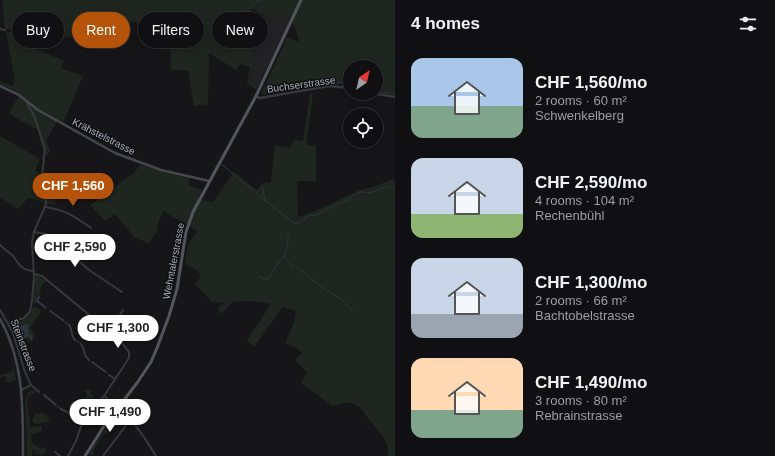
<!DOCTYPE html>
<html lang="en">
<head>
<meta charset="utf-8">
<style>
	:root { --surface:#101012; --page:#19191b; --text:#f1f3f6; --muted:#9c9d9f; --line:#303032; --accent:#b45309 }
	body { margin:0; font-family:Arial,sans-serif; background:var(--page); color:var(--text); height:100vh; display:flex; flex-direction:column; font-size:15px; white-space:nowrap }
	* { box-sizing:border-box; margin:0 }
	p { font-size:13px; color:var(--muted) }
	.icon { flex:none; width:22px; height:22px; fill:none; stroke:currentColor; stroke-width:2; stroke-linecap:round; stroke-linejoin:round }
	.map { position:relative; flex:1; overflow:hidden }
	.panel { display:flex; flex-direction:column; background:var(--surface); width:380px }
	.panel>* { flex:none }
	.top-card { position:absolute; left:12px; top:12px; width:323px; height:36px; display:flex; gap:8px }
	.needle { width:26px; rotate:35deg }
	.tools { position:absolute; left:343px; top:60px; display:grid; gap:8px }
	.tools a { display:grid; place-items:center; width:40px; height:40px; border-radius:50%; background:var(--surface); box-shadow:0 2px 10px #0003,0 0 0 1px var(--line); font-size:20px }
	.price { position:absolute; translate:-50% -34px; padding:0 9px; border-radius:14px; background:#fff; color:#222; font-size:13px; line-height:26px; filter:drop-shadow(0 1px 2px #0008) }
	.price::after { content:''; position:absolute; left:50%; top:24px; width:12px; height:9px; margin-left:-6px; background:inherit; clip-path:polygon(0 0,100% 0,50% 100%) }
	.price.current { background:var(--accent); color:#fff }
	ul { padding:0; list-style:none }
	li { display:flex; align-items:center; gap:12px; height:100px; padding:0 16px }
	li span { display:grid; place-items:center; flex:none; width:112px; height:80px; border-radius:12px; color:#555 }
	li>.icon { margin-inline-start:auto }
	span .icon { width:48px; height:48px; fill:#fffc; stroke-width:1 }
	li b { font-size:17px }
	h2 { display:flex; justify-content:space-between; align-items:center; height:48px; padding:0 16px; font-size:17px }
	.pill { padding:0 14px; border-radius:18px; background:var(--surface); box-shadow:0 2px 10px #0003,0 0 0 1px var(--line); font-size:14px; line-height:36px }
	.pill.current { background:var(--accent); color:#fff }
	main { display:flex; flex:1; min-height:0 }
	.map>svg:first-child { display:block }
	.built { fill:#222225 }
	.green { fill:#1e261f }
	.water { fill:#2c353c }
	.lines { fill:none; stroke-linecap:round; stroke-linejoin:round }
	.stream { stroke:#2c353c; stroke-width:1 }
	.minor-tunnel { stroke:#333438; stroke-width:2; stroke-dasharray:2 1; stroke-linecap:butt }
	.minor { stroke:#37383d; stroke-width:2 }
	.tertiary { stroke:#37383d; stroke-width:2.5 }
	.secondary { stroke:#45474d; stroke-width:2.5 }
	.primary { stroke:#53555c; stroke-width:3 }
	.labels { text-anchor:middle; stroke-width:3; stroke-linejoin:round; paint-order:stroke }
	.street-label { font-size:10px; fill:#a8adb8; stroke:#111113 }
</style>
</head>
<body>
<main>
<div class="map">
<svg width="395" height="456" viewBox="0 0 395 456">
	<rect width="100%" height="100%" fill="#161618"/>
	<polygon class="built" points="263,16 267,17 286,17 290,20 258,86 250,80 256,56 253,53 262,36 255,29"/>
	<g class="green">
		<polygon points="2,0 395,0 395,97 376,92 376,67 350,67 350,86 343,84 325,85 263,95 261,93 276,62 287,37 298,42 299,40 295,28 290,20 286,17 267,17 253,9 242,20 258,30 262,36 253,53 256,56 250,80 258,86 255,89 247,83 250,67 240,64 236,70 209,53 208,104 194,106 188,71 171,70 170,40 164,36 164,26 133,22 113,30 114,38 95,40 93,35 74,38 17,28 5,30"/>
		<polygon points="6,31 10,32 31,47 64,61 61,68 83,76 63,123 58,120 46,140 50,151 48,155 45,153 43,162 41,160 43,152 38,130 9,114 20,93 0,84 0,81 12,86 15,82"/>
		<path d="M310 93 313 94 306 145 316 146V181H297L298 217 313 212 360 190 373 187 393 179 395 181V456H387C392 442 379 433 372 423 366 416 361 406 352 403 346 402 339 404 333 406L301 383 307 372 295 360 302 353 295 347 285 343 294 323 296 311 283 307 254 347 247 340 271 304 250 301 232 302 221 314 217 309 224 303 212 302 195 284 201 276 198 271 185 264 188 245 197 231 163 211 157 226 158 230 149 243 135 238 115 214 105 221 90 205 134 173 140 165 189 178V185L202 190 198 199 213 202 234 172 257 190 263 183 271 182 275 145 290 148 294 140 303 141Z"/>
		<path d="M0 136 40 159 35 170C46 177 50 195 57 205L49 204 28 198 18 209 0 197Z"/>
		<polygon points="37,275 46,281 40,288 41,292 35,304 33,303 35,277"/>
		<path d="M33 307 38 308 41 312 30 328 35 335 33 339 30 343 27 339C19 339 13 335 13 326 22 321 29 316 33 307Z"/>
		<polygon points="11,354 16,380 7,383 5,376 0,378 0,375 12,372 13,370"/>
		<path d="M33 390 36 391 34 394 28 396C26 406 31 416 30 427L42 426V431L31 435 32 443 40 448 43 447 46 448V452L41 455 36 454 33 449H32V456H27L25 403 28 392Z"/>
		<path d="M85 390H91L90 393 93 395 94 398H88L92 401 90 407C83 410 76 410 68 408L70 403 83 398 86 399 87 396Z"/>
		<polygon points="41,412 50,418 48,422 37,424 32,422 35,413 39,415"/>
		<polygon points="116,414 124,417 127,420 125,422 120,420 108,433 104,433 93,451 93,456 88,453"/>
	</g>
	<polygon class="water" points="28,324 28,334 32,336 33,339 31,340 29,336 25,338 17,334 16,331 21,326"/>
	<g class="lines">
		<g class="stream">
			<polyline points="256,2 262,0"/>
			<polyline points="227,26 254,4"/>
			<polyline points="315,84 350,82"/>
			<polyline points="291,89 292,90 300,86 311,84"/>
			<polyline points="376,91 390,93"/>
			<polyline points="394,93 395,93"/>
			<polyline points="222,165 253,190"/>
			<polyline points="262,185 265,200"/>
			<polyline points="256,193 295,224 304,220 305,218 310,215 314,216 339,203 350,200 350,197 360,192 370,193 389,186 395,189"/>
			<polyline points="285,258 291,265 295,266"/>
			<polyline points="297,267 324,289 341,299 353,312"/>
			<polyline points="258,276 267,280 268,279 279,261 284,257 288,244 287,242 288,241 288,237 289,235"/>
		</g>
		<g class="minor-tunnel">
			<polyline points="63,320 69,325"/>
			<polyline points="75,340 81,344"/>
			<polyline points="55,404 61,409"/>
		</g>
		<g class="minor">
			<polyline points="0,29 5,30"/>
			<path d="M45 207C66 210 74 216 91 228"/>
			<polyline points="34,232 45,234 51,237 89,270 122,292"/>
			<path d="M0 245C4 249 9 252 13 256 19 265 22 270 33 271"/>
			<polyline points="34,274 42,276 93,318"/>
			<polyline points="39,297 37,301 46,308"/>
			<polyline points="0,310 13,333 25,372 31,385 39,392"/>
			<polyline points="50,311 63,320"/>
			<polyline points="9,323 24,318 30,311 32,301 34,277 32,242 34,232 46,204 46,191 43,182 42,176 45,149 35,118 27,103"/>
			<path d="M69 325C73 329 70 336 75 340"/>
			<path d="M81 344C85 349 83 356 89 360"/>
			<polyline points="92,362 106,372"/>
			<polyline points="109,375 115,379"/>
			<polyline points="21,390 31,385"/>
			<polyline points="44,395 55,404"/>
			<polyline points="104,396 124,411 144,437 156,456"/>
			<polyline points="61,409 83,420"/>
			<polyline points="55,452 60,456"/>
			<polyline points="68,456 76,441 83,420 104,396 129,358 129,352 111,329 123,310"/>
			<polyline points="103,456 130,420"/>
		</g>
		<g class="tertiary">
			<polyline points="371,93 395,97"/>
			<polyline points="256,96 259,98 266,97 329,86 350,88"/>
		</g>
		<g class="secondary">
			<polyline points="0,86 19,95 38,110 115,153 161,170 209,181"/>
			<path d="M0 319C24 361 23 409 23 456"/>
		</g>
		<polyline class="primary" points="85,456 104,426 137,383 151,362 157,348 169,316 177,289 186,232 193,212 256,96 301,0"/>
	</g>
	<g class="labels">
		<g class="street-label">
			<text transform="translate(301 84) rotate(-8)" y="4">Buchserstrasse</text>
			<text transform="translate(104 136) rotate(27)" y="4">Krähstelstrasse</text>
			<text transform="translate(173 261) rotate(-79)" y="4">Wehntalerstrasse</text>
			<text transform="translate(24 345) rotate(69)" y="4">Steinstrasse</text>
		</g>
	</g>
</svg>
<div class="tools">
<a><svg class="needle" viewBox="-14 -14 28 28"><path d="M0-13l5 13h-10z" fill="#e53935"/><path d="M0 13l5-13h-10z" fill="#9c9d9f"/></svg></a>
<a><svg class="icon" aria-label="locate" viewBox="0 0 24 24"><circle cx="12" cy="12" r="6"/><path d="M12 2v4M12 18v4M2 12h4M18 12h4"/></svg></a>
</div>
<b class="price current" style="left:73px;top:207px">CHF 1,560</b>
<b class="price" style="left:75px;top:268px">CHF 2,590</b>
<b class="price" style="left:118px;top:349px">CHF 1,300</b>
<b class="price" style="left:110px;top:433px">CHF 1,490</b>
<div class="top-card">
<a class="pill">Buy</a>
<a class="pill current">Rent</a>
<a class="pill">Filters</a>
<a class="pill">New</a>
</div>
</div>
<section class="panel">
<h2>4 homes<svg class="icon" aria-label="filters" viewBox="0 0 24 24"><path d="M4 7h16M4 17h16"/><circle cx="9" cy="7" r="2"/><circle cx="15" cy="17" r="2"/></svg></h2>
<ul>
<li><span style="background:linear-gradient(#a9c7e8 60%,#7fa58c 0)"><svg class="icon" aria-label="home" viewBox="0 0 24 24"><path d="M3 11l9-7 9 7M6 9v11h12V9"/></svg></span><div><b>CHF 1,560/mo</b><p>2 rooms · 60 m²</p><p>Schwenkelberg</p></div></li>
<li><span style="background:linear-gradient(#c9d6e8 70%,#8fb573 0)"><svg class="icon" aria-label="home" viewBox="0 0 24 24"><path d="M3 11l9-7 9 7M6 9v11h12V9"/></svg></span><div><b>CHF 2,590/mo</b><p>4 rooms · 104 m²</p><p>Rechenbühl</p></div></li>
<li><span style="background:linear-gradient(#c9d6e8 70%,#9aa5b1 0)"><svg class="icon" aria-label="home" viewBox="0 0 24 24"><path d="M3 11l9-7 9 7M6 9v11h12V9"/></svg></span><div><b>CHF 1,300/mo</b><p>2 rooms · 66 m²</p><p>Bachtobelstrasse</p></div></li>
<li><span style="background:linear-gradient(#ffd9b3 65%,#7fa58c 0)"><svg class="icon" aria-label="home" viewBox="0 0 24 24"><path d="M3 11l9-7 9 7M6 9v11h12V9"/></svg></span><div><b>CHF 1,490/mo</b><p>3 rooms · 80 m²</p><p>Rebrainstrasse</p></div></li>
</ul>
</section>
</main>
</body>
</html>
